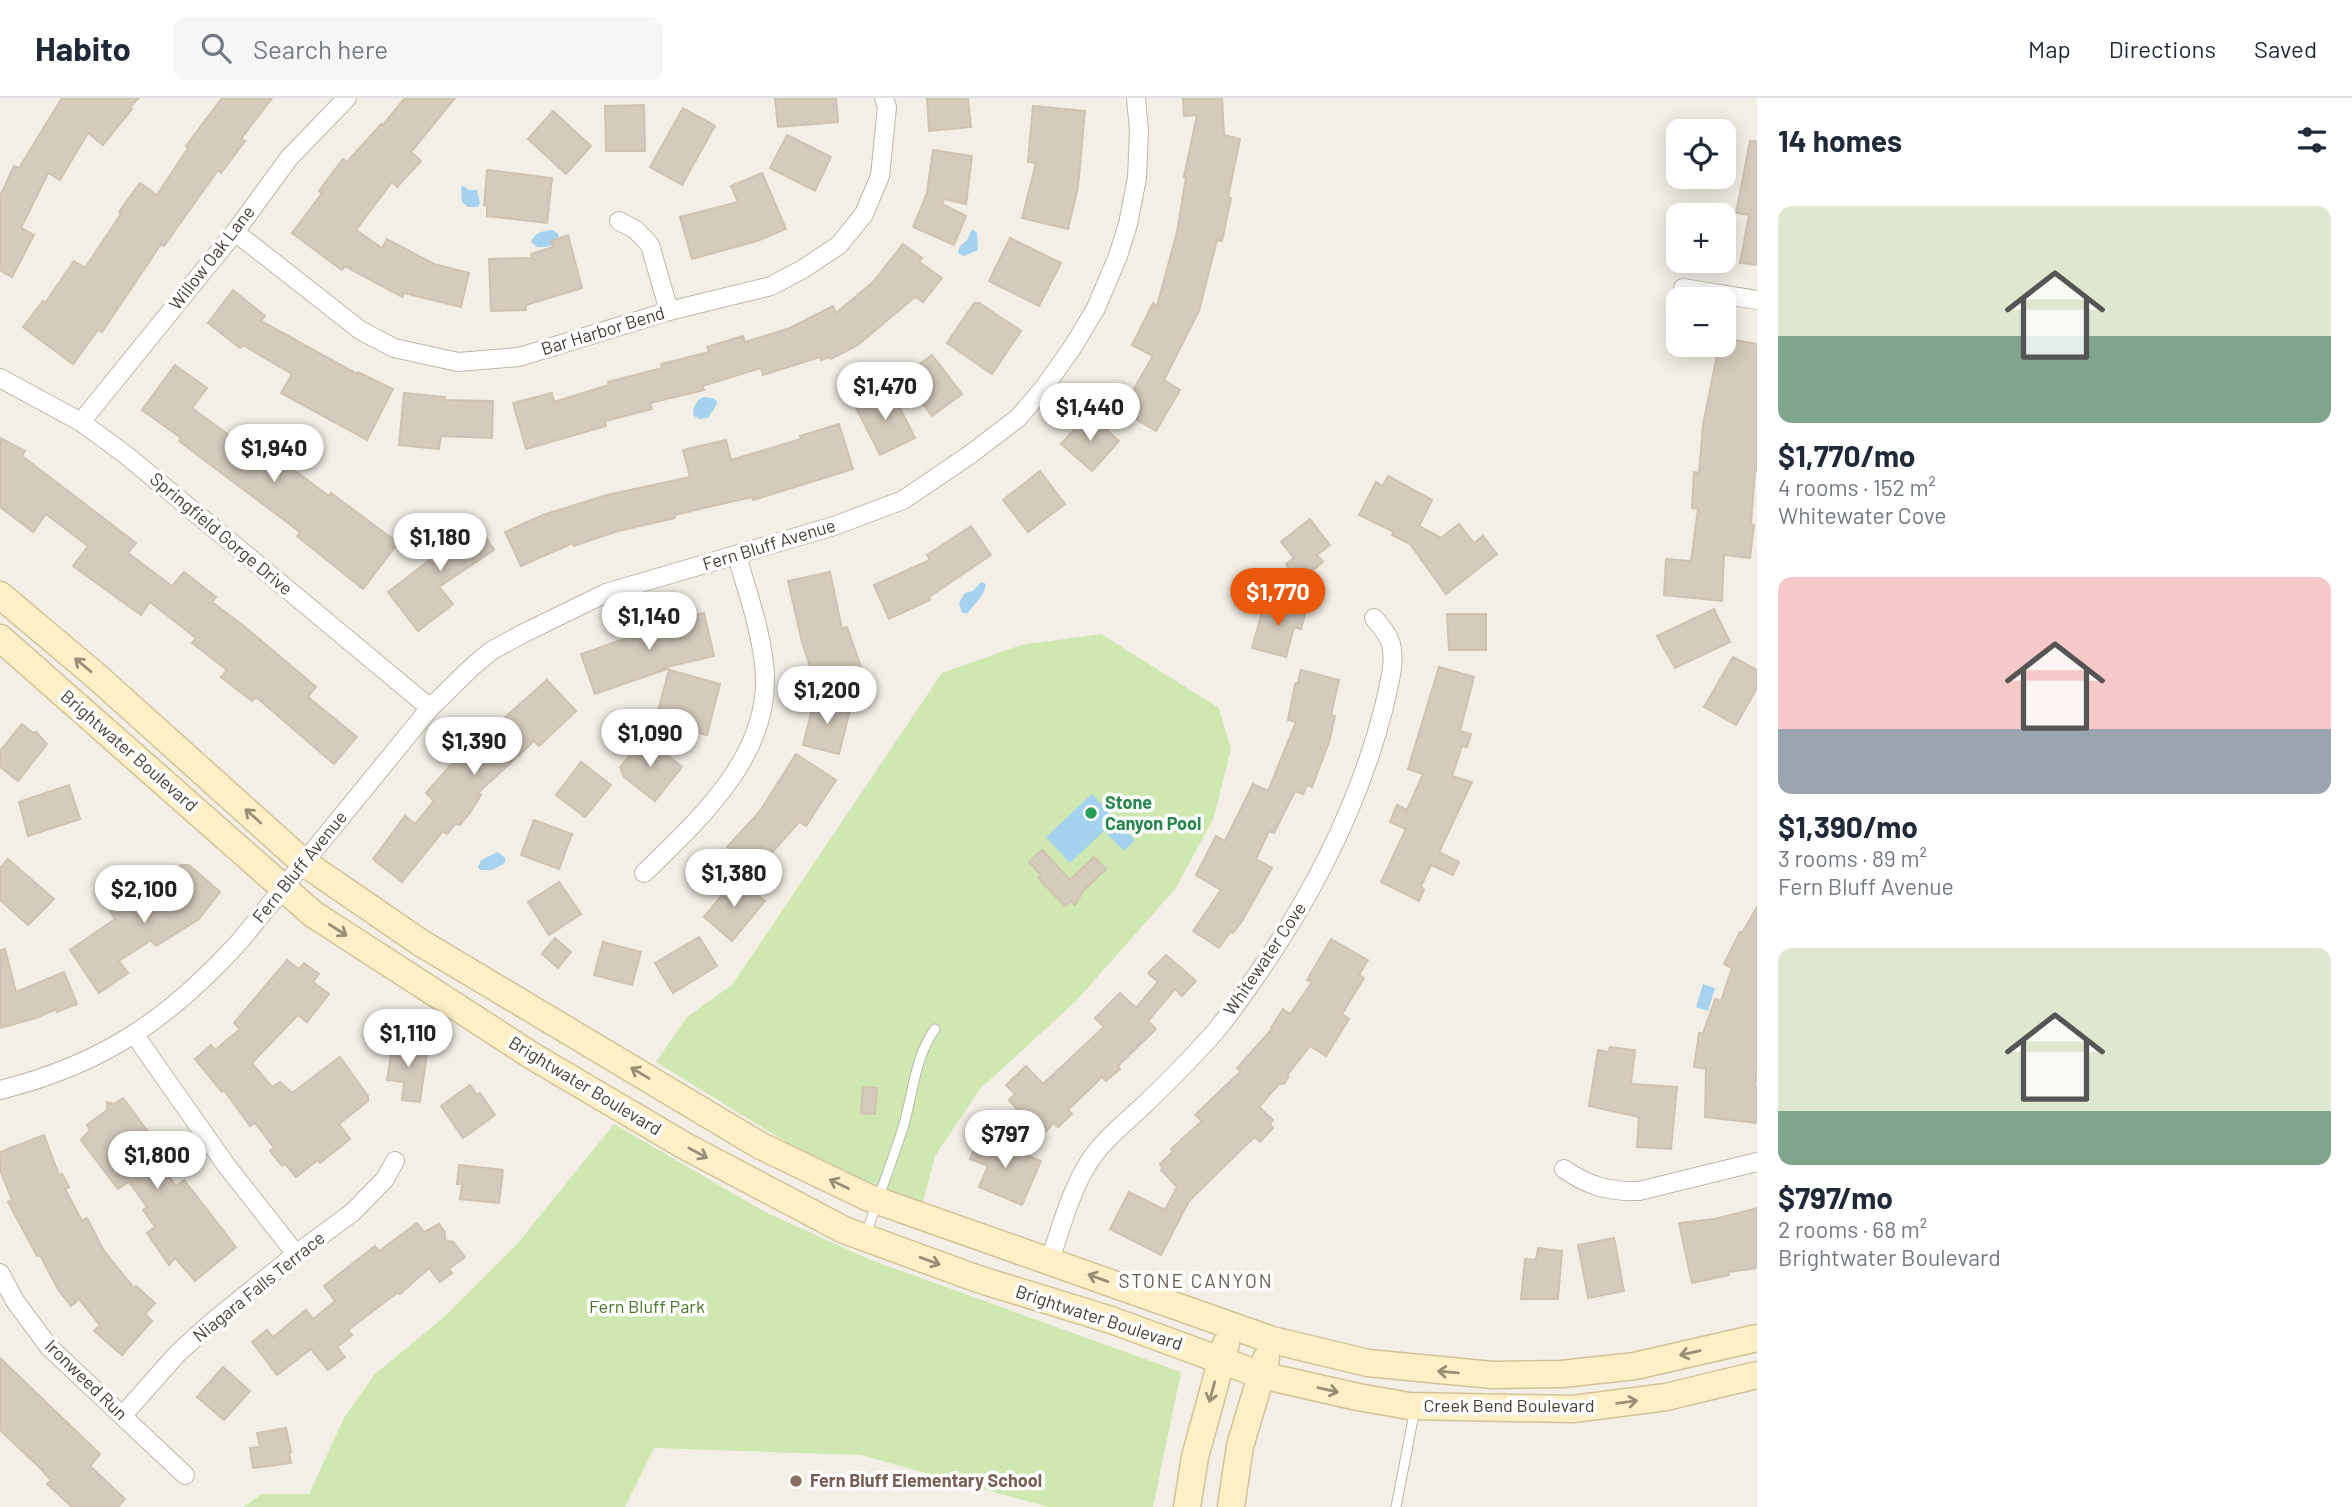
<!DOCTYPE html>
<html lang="en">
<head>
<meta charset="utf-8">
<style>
	:root { --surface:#fff; --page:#f6f6f7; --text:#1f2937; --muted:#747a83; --line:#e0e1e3; --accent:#ea580c }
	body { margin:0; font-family:Barlow,sans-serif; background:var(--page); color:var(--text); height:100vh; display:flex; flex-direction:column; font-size:26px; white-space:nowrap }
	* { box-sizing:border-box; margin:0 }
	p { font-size:23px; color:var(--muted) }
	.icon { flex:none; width:38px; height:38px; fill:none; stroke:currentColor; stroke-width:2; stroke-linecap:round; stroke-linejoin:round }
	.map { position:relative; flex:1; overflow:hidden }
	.side { display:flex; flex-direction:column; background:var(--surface); width:595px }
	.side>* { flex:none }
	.tools { position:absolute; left:1666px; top:21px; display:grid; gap:14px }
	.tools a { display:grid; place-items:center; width:70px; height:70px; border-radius:14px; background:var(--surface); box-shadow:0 4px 18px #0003; font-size:35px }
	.price { position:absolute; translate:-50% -60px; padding:0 16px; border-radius:24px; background:#fff; color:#222; font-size:23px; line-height:46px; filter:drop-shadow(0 2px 4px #0008) }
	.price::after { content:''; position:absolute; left:50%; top:42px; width:21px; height:16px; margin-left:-10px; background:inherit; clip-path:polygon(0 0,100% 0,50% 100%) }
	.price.selected { background:var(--accent); color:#fff }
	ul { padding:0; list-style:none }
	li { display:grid; align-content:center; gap:14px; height:371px; padding:0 21px }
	li span { display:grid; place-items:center; height:217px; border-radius:14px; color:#555 }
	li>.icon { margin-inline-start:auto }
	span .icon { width:126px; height:126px; fill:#fffc; stroke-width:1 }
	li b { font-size:30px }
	h2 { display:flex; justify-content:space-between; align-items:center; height:84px; padding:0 21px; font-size:30px }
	header { display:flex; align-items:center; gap:42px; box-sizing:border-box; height:98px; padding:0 35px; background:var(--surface); border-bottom:2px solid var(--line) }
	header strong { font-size:33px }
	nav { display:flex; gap:38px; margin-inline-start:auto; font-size:24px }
	.search { width:490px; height:63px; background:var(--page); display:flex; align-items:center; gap:18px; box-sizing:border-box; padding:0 24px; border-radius:14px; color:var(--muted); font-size:26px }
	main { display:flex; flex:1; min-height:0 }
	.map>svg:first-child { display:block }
	.green { fill:#cfe7b0 }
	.water { fill:#a4d2ef }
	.building { fill:#d5cbbc; stroke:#cfc2b0; stroke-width:2 }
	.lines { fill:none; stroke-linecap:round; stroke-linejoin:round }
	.lane-casing { stroke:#beb7a9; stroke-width:11 }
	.street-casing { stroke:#beb7a9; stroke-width:20 }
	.secondary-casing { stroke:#d3c297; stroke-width:29 }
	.lane { stroke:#fff; stroke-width:9 }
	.street { stroke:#fff; stroke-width:18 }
	.secondary { stroke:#feefc6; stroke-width:26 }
	.oneway { stroke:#998e77 }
	.leisure-dot { fill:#2e9e5b; stroke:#fff; stroke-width:2.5 }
	.education-dot { fill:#8d6e63; stroke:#fff; stroke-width:2.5 }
	.labels { text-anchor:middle; stroke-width:7; stroke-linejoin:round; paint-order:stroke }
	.street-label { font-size:18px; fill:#463f36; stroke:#fff }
	.leisure-label { font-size:18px; font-weight:bold; fill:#27864d; stroke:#fff; text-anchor:start }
	.park-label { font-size:18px; fill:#49772a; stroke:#fff }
	.education-label { font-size:18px; font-weight:bold; fill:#785e54; stroke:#fff; text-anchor:start }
	.neighbourhood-label { font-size:19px; letter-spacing:2px; fill:#695d4d; stroke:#fff }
</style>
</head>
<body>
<header>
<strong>Habito</strong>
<div class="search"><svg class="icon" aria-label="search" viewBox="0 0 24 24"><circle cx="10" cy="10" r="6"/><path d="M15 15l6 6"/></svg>Search here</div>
<nav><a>Map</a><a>Directions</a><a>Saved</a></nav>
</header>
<main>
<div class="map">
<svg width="1757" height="1409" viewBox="0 0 1757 1409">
	<rect width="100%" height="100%" fill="#f3efe7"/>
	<g class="green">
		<polygon points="1101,536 1219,610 1231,651 1214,719 1176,790 1075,904 980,991 935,1058 922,1108 838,1076 656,964 687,919 732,887 942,575 1021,547"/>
		<polygon points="614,1026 765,1114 871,1162 1181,1274 1153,1409 1048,1409 861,1357 654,1350 625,1409 243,1409 262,1396 309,1396 344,1320 374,1277 444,1219 518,1145"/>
	</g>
	<g class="water">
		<polygon points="464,88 469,92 477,92 480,105 478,109 468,109 462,104 461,89"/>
		<polygon points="972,131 977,135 978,152 964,158 958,155 960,148 967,142"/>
		<path d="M553 132 559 137C557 147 547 150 537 149L531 144C535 134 543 133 553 132Z"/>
		<path d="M703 299 713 300 717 303 716 308 708 320 699 321 694 318C691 312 697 301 703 299Z"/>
		<path d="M981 484 986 486C985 497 974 506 968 515H962L959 505 965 495 973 493Z"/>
		<polygon points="1092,696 1135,742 1124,753 1104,733 1070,765 1046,739"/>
		<polygon points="498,754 505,760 505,765 492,772 480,772 478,769 481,762"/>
		<polygon points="1703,886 1715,890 1708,913 1696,909"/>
	</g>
	<g class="building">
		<polygon points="62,0 139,0 130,9 132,11 103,47 88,35 60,82 48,75 21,130 34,137 12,179 0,172 0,98 14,68 19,70"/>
		<polygon points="222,0 272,0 241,41 245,43 221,75 218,72 164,148 161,146 102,234 98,232 73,266 23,229 43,203 45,205 74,163 85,170 121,116 119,114 140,85 157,97 188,50 186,48"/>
		<polygon points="405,0 455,0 411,54 421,63 397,89 392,84 356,132 382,150 387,141 434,166 469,175 461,209 404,195 402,199 345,168 342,172 292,135 322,95 319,93 343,61 347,64 381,26 382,28"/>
		<polygon points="775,0 836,0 838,24 778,29"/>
		<polygon points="927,0 968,0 971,29 929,33"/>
		<polygon points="1183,0 1222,0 1224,37 1240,41 1228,99 1231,100 1222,143 1217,142 1199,213 1164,282 1180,292 1156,333 1121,313 1153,258 1132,247 1153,205 1157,208 1177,134 1186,79 1184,79 1197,17 1184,18"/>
		<polygon points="644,7 645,53 606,53 605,8"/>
		<polygon points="1033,8 1085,13 1078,89 1068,131 1022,120 1036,65 1028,64"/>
		<polygon points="683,10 715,28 682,87 650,69"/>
		<polygon points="553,13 591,48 566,76 528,41"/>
		<polygon points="787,37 831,59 815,93 770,70"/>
		<polygon points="1750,43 1757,43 1757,167 1740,165 1749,117 1736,115"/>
		<polygon points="933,52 972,58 966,106 944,101 942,106 966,118 954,147 913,129 927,95"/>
		<polygon points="487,72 552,80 547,125 487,118 487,107 484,107"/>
		<polygon points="762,75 786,131 757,143 692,161 680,119 738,104 731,88"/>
		<polygon points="568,137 582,190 526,207 526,212 491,213 489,161 532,160 531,156 553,149 551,143"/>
		<polygon points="1010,140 1061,165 1039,208 989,183"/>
		<polygon points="903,146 922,160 919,164 942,180 923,204 915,199 858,247 831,261 830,259 821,262 820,259 763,277 761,270 702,288 704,292 650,305 652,311 605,323 606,328 526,351 513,305 552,295 554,304 609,287 608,284 662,270 661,266 709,254 707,249 743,238 745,244 790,230 833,208 836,215 873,184"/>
		<polygon points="233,192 265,218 261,223 357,276 358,274 393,291 367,342 281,295 292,276 243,247 240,250 208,225"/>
		<polygon points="974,205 979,205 1021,233 992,276 947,245"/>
		<polygon points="1724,240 1757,246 1757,373 1755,372 1751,426 1754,427 1750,460 1724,457 1722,503 1664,497 1666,461 1691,463 1698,411 1692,410 1694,374 1699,375 1703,327 1719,247 1724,247"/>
		<polygon points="932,257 962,296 932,318 903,279"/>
		<polygon points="175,267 207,290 192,310 241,346 246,340 284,369 286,366 329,398 331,395 398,445 363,491 297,438 300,434 179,343 181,340 142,312"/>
		<polygon points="890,290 915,340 880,357 855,308"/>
		<polygon points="404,295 445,299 444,302 493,303 492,340 441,338 439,351 399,347"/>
		<polygon points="1089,316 1119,343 1092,373 1061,346"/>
		<polygon points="839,326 853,371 753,402 752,399 674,417 675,420 618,433 574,448 573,445 521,468 505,434 543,417 607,397 690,379 683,352 726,342 731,362 801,341 800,338"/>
		<polygon points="0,340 25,353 22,358 136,445 128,455 172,488 184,474 216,499 212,504 245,529 316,589 308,599 357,639 334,666 256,599 252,603 221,579 227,572 192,545 196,540 150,504 141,517 73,468 88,448 46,416 33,434 0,409"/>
		<polygon points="1040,373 1065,406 1028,434 1003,402"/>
		<polygon points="1388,378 1432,402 1419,428 1441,440 1459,426 1474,445 1483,438 1497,456 1446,496 1410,446 1392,437 1394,434 1359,417 1376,384 1383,388"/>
		<polygon points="472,418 494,452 439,489 453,506 418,533 388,494 439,455 432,445"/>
		<polygon points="1310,421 1330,447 1317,457 1323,464 1299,484 1286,466 1294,460 1281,444"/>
		<polygon points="971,428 991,457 929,499 930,502 889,521 874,487 930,462 927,457"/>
		<polygon points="830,474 842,531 847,529 861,569 815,584 802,544 788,483"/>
		<polygon points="1276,504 1306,512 1301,531 1294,529 1286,559 1252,550 1264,507 1275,510"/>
		<polygon points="1714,511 1730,544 1675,570 1657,538"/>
		<polygon points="704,515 714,558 662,570 667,571 595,596 581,556 653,531 652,526"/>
		<polygon points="1447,516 1486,516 1486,552 1449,552"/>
		<polygon points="1733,559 1757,572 1757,590 1736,627 1704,609"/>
		<polygon points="1439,569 1474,579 1460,633 1471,636 1467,649 1462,648 1452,678 1472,684 1439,754 1459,764 1453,777 1431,767 1421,788 1424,792 1419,803 1381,784 1406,731 1390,724 1397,707 1407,712 1423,676 1408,671"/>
		<polygon points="669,572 720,586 707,637 655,624"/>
		<polygon points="1301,572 1339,582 1331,617 1335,618 1329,644 1312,689 1307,687 1303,696 1295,693 1274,735 1269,733 1256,761 1272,770 1242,823 1233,835 1231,833 1219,850 1193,833 1221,792 1196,777 1216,738 1225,743 1253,686 1268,693 1296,624 1288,622 1295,586 1298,584"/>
		<polygon points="547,582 576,613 539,648 534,643 478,695 481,697 469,716 460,727 455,726 447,736 443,733 402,784 373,761 405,718 415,726 434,703 426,695 449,669"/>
		<polygon points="815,599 851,608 839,656 803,647"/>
		<polygon points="22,626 33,635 36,634 47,646 18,683 0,669 0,653"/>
		<polygon points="645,639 682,669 655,703 624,679 620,669"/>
		<polygon points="796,656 836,682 806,728 799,724 755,774 727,749 760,713"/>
		<polygon points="581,664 611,687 585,719 556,697"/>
		<polygon points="69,687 80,721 28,738 19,704"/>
		<polygon points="534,722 572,736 559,771 521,757"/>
		<polygon points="1042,752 1070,782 1094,759 1106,771 1084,792 1075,807 1071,803 1065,808 1038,780 1041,777 1029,764"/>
		<polygon points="8,761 54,801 28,827 0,802 0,770"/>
		<polygon points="181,767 189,767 220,794 199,821 156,848 151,842 119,863 128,875 99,895 70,852 115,821 110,814 124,804 121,800 139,789 148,805"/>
		<polygon points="736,780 765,803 732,843 704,819"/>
		<polygon points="559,784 581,816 549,837 528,804"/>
		<polygon points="1757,809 1757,972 1755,989 1757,989 1757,1025 1705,1019 1706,971 1694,969 1699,935 1703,935 1715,901 1721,903 1732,870 1724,866 1740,834 1742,835"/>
		<polygon points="699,839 717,868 673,895 655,865"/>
		<polygon points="555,840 571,854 558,870 542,856"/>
		<polygon points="1331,841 1368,862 1359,877 1364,880 1342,916 1349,921 1326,958 1310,948 1288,976 1288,980 1284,986 1279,986 1259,1009 1273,1022 1270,1026 1273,1030 1260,1044 1255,1039 1249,1044 1189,1103 1161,1157 1110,1131 1129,1094 1165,1112 1177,1089 1161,1072 1163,1070 1160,1066 1173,1053 1171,1051 1202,1023 1195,1017 1241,973 1237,970 1272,931 1271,930 1283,911 1290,916 1312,884 1307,882"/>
		<polygon points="603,844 641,854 632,887 594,877"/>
		<polygon points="5,851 16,894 64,874 77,906 57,914 56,911 36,920 0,930 0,852"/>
		<polygon points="1166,857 1196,883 1182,898 1175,891 1148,923 1156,931 1118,968 1120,971 1106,983 1102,979 1068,1012 1072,1016 1058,1029 1054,1025 1040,1039 1009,1002 1015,996 1006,987 1026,968 1043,986 1104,929 1095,920 1120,895 1136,910 1158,884 1148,875"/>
		<polygon points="287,862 299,871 304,865 319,876 313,884 329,896 307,924 298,917 252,965 272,989 280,984 292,995 340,959 368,998 368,1003 339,1026 350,1041 320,1065 318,1062 296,1079 285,1066 282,1068 270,1053 274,1050 255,1025 250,1028 224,992 222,994 195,961 211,947 215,952 240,931 234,925"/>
		<polygon points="395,943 418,946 417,954 427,956 420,1004 402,1002 404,984 387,982 392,950 394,951"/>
		<polygon points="1610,949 1635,952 1631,986 1677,989 1671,1051 1637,1049 1639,1019 1589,1008 1598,952 1608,954"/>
		<polygon points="470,987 477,997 480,995 495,1017 463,1040 441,1008"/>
		<polygon points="863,989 877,990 875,1016 861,1015"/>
		<polygon points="123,1000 166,1058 158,1063 176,1088 184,1082 236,1149 195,1183 175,1160 169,1167 147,1135 155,1129 143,1112 147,1109 129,1084 118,1091 81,1042 90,1032 87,1027 107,1012 107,1004 114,1006"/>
		<polygon points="44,1037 59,1077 62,1076 69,1089 65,1091 82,1123 87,1120 104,1153 134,1190 136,1188 155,1205 145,1216 152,1223 122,1257 94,1233 100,1227 79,1201 71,1208 59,1193 40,1157 37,1158 8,1104 12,1102 0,1072 0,1054"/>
		<polygon points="980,1039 1041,1063 1022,1107 979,1089 988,1068 970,1061"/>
		<polygon points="459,1067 503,1072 499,1105 460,1101 462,1086 457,1086"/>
		<polygon points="1757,1110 1757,1170 1728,1174 1729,1177 1692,1185 1679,1125 1715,1121"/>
		<polygon points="417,1125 424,1134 439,1126 445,1134 445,1142 453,1144 465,1159 449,1171 452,1175 440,1184 429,1170 400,1196 397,1195 348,1232 352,1237 337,1249 345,1259 328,1272 311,1251 277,1277 252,1244 267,1232 273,1239 306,1212 313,1221 335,1203 324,1188 375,1148 379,1153"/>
		<polygon points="1614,1140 1624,1193 1588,1200 1578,1147"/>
		<polygon points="1538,1150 1562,1153 1558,1201 1521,1201 1525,1161 1536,1162"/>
		<polygon points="0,1260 100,1356 90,1368 125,1401 118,1409 72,1409 47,1386 51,1382 39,1369 0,1332"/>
		<polygon points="223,1269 250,1293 224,1322 197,1299"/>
		<polygon points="286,1330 291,1354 289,1354 291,1365 253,1370 250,1350 260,1349 257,1335"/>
	</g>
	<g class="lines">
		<defs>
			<g id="lane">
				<path d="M866 1137C878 1099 893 1062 905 1023 913 992 916 957 935 931"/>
				<polyline points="1396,1409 1415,1311"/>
			</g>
			<g id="street">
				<polyline points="619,123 636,132 650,147 669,213"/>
				<polyline points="235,134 360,232 394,250 458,264 519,259 669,213 771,188 803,171 839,147 864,116 880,78 887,9 884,0"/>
				<polyline points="1683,190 1757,202"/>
				<polyline points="0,280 81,324 126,357 430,610"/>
				<polyline points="81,324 235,134 289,60 347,0"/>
				<path d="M644 775C701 720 775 653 764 566 760 529 747 493 737 458"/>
				<polyline points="134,936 226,1067 296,1156"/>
				<path d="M0 992C104 966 169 921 240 843L430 610 473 568 491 553 522 536 606 495 834 428 903 402 968 358 1018 320 1043 291 1074 247 1096 210 1118 158 1128 126 1137 80 1139 33 1136 0"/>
				<path d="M1564 1071C1588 1088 1610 1094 1639 1093L1757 1064"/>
				<path d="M1050 1162C1061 1130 1070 1094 1089 1064 1103 1042 1125 1025 1144 1007 1168 984 1192 960 1214 935 1231 915 1246 893 1261 871 1316 791 1360 703 1384 609 1388 589 1396 566 1391 546 1388 536 1381 528 1374 520"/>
				<polyline points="0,1175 15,1203 49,1249 185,1377"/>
				<polyline points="123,1317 178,1255 211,1225 296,1156 353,1114 385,1081 395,1063"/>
			</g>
			<g id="secondary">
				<polyline points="0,497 95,577 303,764 421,845 761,1048 867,1099 1272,1242 1368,1265 1492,1277 1562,1276 1635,1268 1757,1240"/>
				<polyline points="0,540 313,816 534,959 685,1048 844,1132 978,1181 1111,1222 1261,1277 1358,1299 1409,1308 1573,1311 1666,1299 1757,1277"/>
				<polyline points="1187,1409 1195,1359 1226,1246"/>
				<polyline points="1231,1409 1240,1348 1266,1261"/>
			</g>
		</defs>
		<use href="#lane" class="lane-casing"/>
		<use href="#street" class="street-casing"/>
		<use href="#secondary" class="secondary-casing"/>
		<use href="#lane" class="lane"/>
		<use href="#street" class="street"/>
		<use href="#secondary" class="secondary"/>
	</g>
	<defs><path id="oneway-shaft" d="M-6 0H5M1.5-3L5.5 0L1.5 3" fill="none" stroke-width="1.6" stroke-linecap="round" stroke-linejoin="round" transform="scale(1.75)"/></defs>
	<g class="oneway">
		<use href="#oneway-shaft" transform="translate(83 567) rotate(-140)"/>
		<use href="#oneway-shaft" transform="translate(253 718) rotate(-138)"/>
		<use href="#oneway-shaft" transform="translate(338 832) rotate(33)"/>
		<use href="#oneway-shaft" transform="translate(640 975) rotate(-149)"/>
		<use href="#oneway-shaft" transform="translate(698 1055) rotate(28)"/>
		<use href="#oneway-shaft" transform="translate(839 1086) rotate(-154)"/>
		<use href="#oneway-shaft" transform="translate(930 1163) rotate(20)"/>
		<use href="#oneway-shaft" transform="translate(1098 1180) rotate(-160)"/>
		<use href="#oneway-shaft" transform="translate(1690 1255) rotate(167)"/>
		<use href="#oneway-shaft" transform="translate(1448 1274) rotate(-175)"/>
		<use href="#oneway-shaft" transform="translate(1328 1292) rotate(13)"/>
		<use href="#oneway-shaft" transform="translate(1212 1294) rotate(105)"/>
		<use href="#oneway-shaft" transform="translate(1627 1304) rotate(-7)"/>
	</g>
	<circle class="leisure-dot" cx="1091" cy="715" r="7"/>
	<circle class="education-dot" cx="796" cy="1383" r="7"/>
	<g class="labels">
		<g class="street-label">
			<text transform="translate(212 160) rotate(-52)" y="6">Willow Oak Lane</text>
			<text transform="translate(603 233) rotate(-17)" y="6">Bar Harbor Bend</text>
			<text transform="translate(221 436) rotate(40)" y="6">Springfield Gorge Drive</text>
			<text transform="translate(769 447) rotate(-17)" y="6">Fern Bluff Avenue</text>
			<text transform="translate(129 653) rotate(41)" y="6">Brightwater Boulevard</text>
			<text transform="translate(300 769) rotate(-51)" y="6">Fern Bluff Avenue</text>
			<text transform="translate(1265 861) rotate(-56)" y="6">Whitewater Cove</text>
			<text transform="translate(585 988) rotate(31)" y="6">Brightwater Boulevard</text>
			<text transform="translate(259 1189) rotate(-39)" y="6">Niagara Falls Terrace</text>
			<text transform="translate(1099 1220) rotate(18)" y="6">Brightwater Boulevard</text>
			<text transform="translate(86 1282) rotate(44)" y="6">Ironweed Run</text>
			<text x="1509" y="1314">Creek Bend Boulevard</text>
		</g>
		<g class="leisure-label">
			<text x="1105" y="711">Stone<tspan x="1105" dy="21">Canyon Pool</tspan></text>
		</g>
		<g class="park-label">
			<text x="647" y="1215">Fern Bluff Park</text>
		</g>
		<g class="education-label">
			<text x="810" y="1389">Fern Bluff Elementary School</text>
		</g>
		<g class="neighbourhood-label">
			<text x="1196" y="1190">STONE CANYON</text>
		</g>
	</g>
</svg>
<div class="tools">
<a><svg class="icon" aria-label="locate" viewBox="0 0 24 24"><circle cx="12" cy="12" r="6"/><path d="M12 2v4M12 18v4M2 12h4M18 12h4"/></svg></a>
<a>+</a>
<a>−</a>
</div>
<b class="price" style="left:885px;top:324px">$1,470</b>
<b class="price" style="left:1090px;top:345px">$1,440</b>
<b class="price" style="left:274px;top:386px">$1,940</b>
<b class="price" style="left:440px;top:475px">$1,180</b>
<b class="price selected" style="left:1278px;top:530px">$1,770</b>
<b class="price" style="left:649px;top:554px">$1,140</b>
<b class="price" style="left:827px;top:628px">$1,200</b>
<b class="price" style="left:650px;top:671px">$1,090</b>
<b class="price" style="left:474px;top:679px">$1,390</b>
<b class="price" style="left:734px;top:811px">$1,380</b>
<b class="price" style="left:144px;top:827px">$2,100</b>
<b class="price" style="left:408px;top:971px">$1,110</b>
<b class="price" style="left:1005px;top:1072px">$797</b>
<b class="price" style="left:157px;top:1093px">$1,800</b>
</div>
<section class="side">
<h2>14 homes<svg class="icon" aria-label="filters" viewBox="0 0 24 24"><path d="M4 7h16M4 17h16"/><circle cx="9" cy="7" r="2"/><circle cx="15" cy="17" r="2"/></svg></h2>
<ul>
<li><span style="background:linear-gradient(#dfe7d0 60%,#7fa58c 0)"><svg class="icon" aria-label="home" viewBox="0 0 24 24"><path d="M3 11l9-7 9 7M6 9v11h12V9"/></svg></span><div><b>$1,770/mo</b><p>4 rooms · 152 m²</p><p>Whitewater Cove</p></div></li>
<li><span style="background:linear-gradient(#f6c9c9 70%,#9aa5b1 0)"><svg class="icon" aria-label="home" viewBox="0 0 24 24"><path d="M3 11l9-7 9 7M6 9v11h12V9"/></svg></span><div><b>$1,390/mo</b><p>3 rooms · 89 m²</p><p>Fern Bluff Avenue</p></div></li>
<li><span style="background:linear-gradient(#dfe7d0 75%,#7fa58c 0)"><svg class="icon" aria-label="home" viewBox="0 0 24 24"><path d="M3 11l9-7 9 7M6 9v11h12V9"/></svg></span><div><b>$797/mo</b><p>2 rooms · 68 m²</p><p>Brightwater Boulevard</p></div></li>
</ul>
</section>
</main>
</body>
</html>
